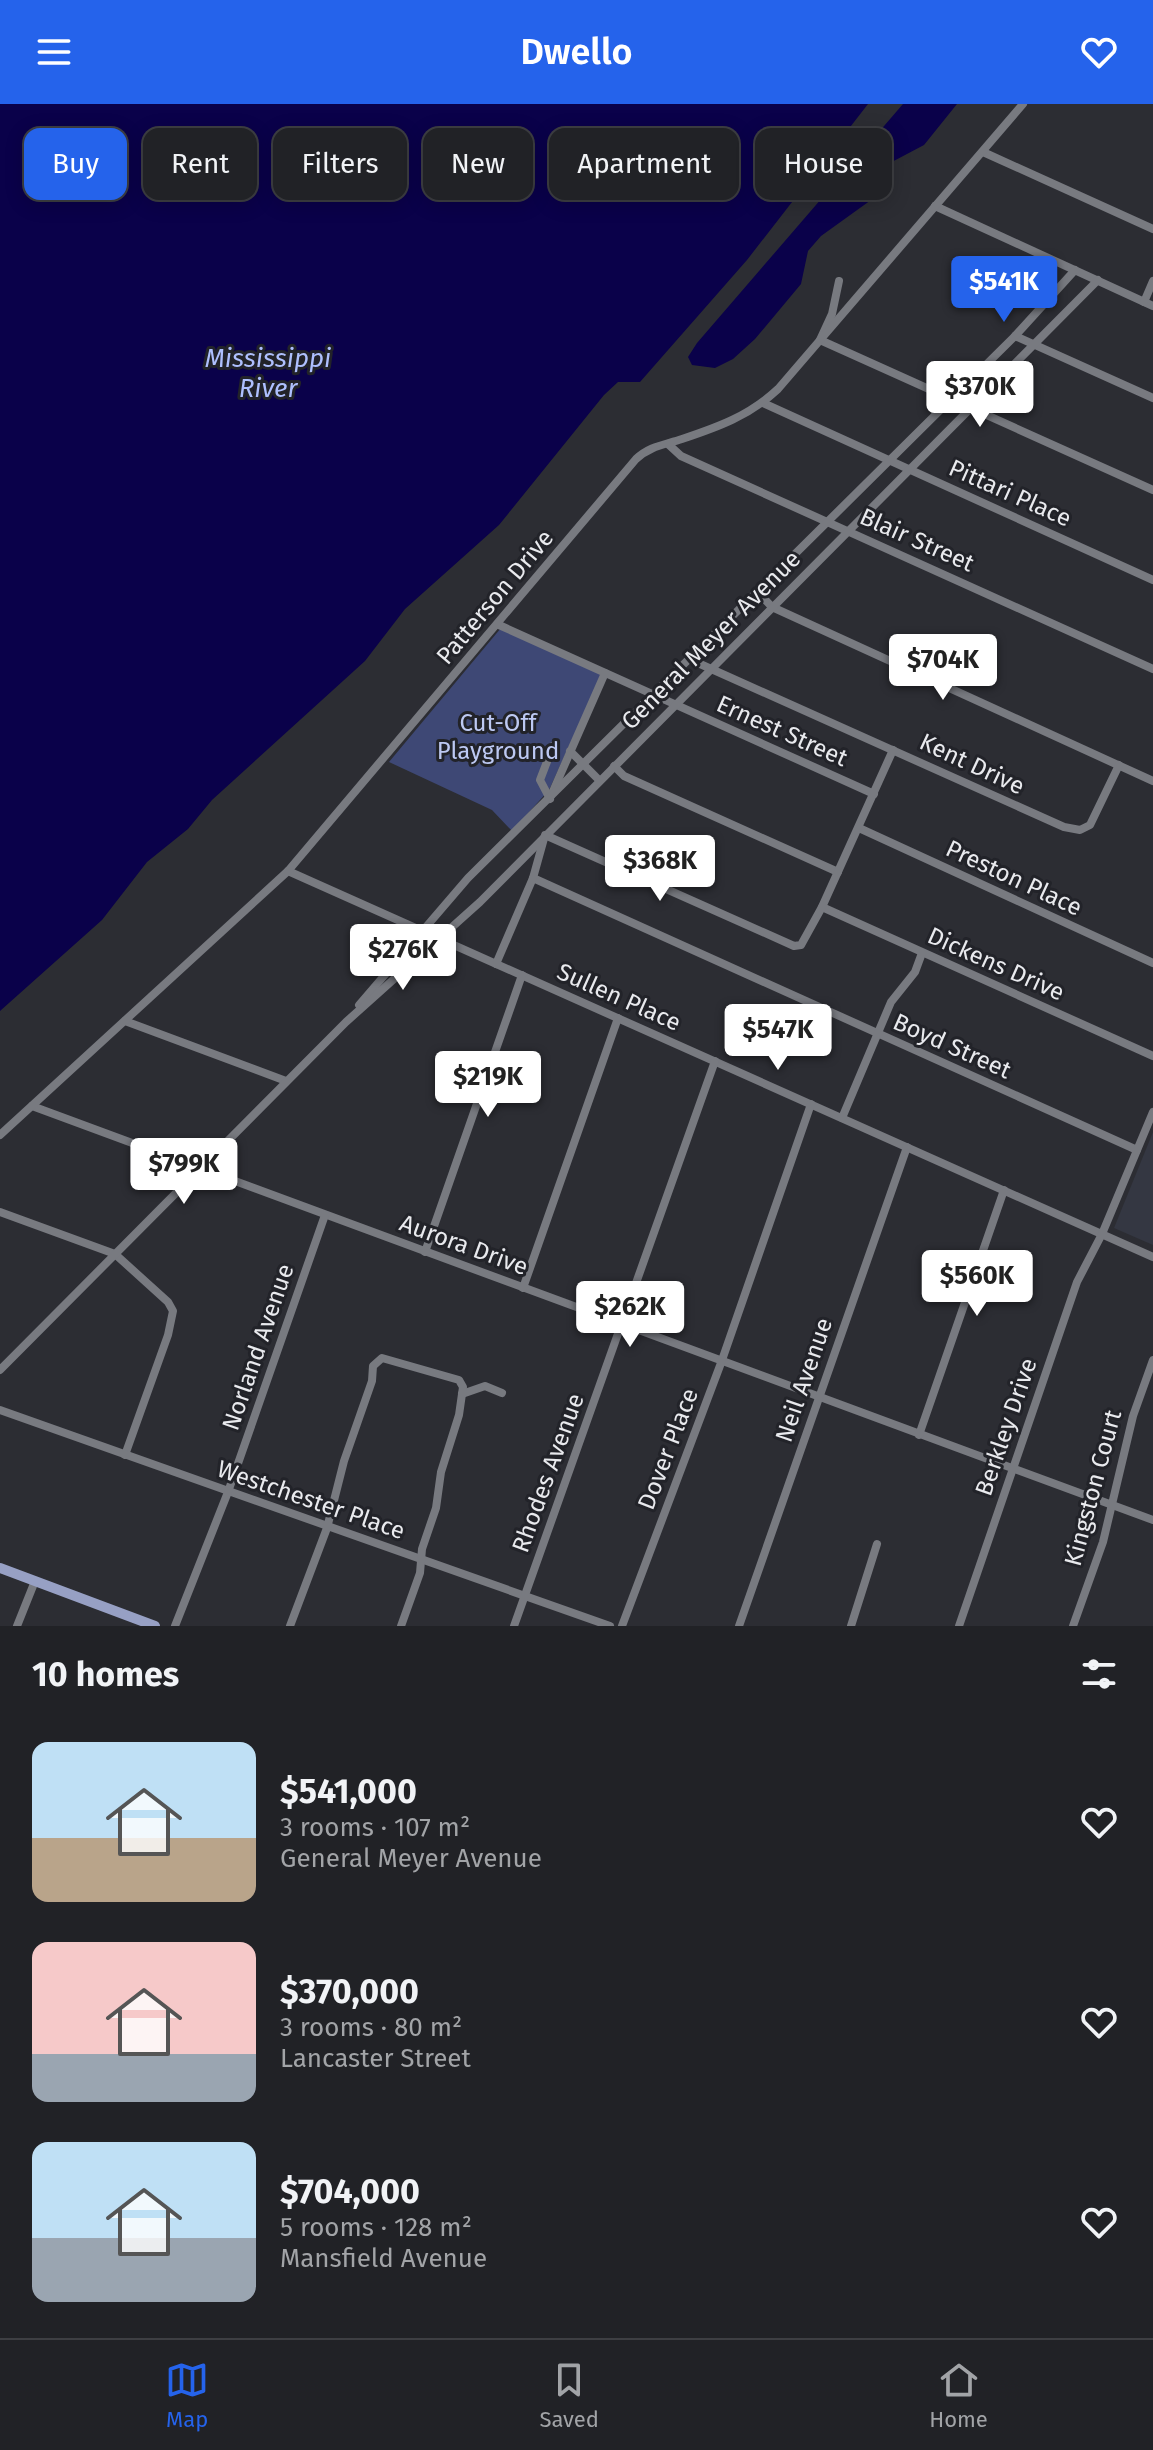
<!DOCTYPE html>
<html lang="en">
<head>
<meta charset="utf-8">
<style>
	:root { --surface:#212226; --page:#292a2e; --text:#f1f3f6; --muted:#a2a4a7; --line:#3e3f43; --accent:#2563eb }
	body { margin:0; font-family:"Fira Sans",sans-serif; background:var(--page); color:var(--text); height:100vh; display:flex; flex-direction:column; font-size:30px; white-space:nowrap }
	* { box-sizing:border-box; margin:0 }
	p { font-size:26px; color:var(--muted) }
	.icon { flex:none; width:44px; height:44px; fill:none; stroke:currentColor; stroke-width:2; stroke-linecap:round; stroke-linejoin:round }
	.map { position:relative; height:1522px; overflow:hidden }
	.sheet { display:flex; flex-direction:column; background:var(--surface); flex:1 }
	.sheet>* { flex:none }
	.banner { position:absolute; left:24px; top:24px; width:1106px; height:72px; display:flex; gap:16px }
	.price { position:absolute; translate:-50% -68px; padding:0 18px; border-radius:8px; background:#fff; color:#222; font-size:26px; line-height:52px; filter:drop-shadow(0 2px 4px #0008) }
	.price::after { content:''; position:absolute; left:50%; top:48px; width:24px; height:18px; margin-left:-12px; background:inherit; clip-path:polygon(0 0,100% 0,50% 100%) }
	.price.active { background:var(--accent); color:#fff }
	ul { padding:0; list-style:none }
	li { display:flex; align-items:center; gap:24px; height:200px; padding:0 32px }
	li span { display:grid; place-items:center; flex:none; width:224px; height:160px; border-radius:16px; color:#555 }
	li>.icon { margin-inline-start:auto }
	span .icon { width:96px; height:96px; fill:#fffc; stroke-width:1 }
	li b { font-size:34px }
	h2 { display:flex; justify-content:space-between; align-items:center; height:96px; padding:0 32px; font-size:34px }
	.pill { padding:0 28px; border-radius:16px; background:var(--surface); box-shadow:0 4px 20px #0003,0 0 0 2px var(--line); font-size:28px; line-height:72px }
	.pill.active { background:var(--accent); color:#fff }
	header { display:flex; justify-content:space-between; align-items:center; height:104px; padding:0 32px; background:var(--accent); color:#fff; font-size:36px; font-weight:600 }
	.menu { display:flex; justify-content:space-around; align-items:center; height:112px; border-top:2px solid var(--line); background:var(--surface); font-size:22px; color:var(--muted) }
	.menu a { display:grid; justify-items:center; gap:4px }
	.menu .active { color:var(--accent) }
	.map>svg:first-child { display:block }
	.built { fill:#343742 }
	.green { fill:#3e4875 }
	.water { fill:#0a014a }
	.lines { fill:none; stroke-linecap:round; stroke-linejoin:round }
	.minor { stroke:#787a80; stroke-width:8 }
	.major { stroke:#97a0c4; stroke-width:10 }
	.labels { text-anchor:middle; stroke-width:6; stroke-linejoin:round; paint-order:stroke }
	.street-label { font-size:24px; fill:#e9eaee; stroke:#222329 }
	.park-label { font-size:24px; fill:#bdc9f3; stroke:#222329 }
	.water-label { font-size:26px; font-style:italic; fill:#aebffe; stroke:#222329 }
</style>
</head>
<body>
<header><svg class="icon" aria-label="menu" viewBox="0 0 24 24"><path d="M4 6h16M4 12h16M4 18h16"/></svg>Dwello<svg class="icon" aria-label="heart" viewBox="0 0 24 24"><path d="M12 20l-8-8c-3-5 5-10 8-4 3-6 11-1 8 4z"/></svg></header>
<div class="map">
<svg width="1153" height="1522" viewBox="0 0 1153 1522">
	<rect width="100%" height="100%" fill="#2c2d33"/>
	<polygon class="built" points="1153,1028 1153,1141 1114,1124"/>
	<polygon class="green" points="501,524 602,570 549,686 512,727 492,706 389,658"/>
	<g class="water">
		<polygon points="0,0 868,0 747,156 640,278 618,278 604,291 499,421 405,505 365,557 212,696 188,725 147,758 102,816 0,907"/>
		<polygon points="903,0 957,0 924,41 888,60 878,91 821,132 808,147 801,180 755,235 733,255 715,264 692,261 688,253 697,239"/>
	</g>
	<g class="lines">
		<g class="minor">
			<polyline points="983,48 1153,125"/>
			<polyline points="935,102 1153,202"/>
			<polyline points="839,177 832,210 820,236 1153,386"/>
			<polyline points="1144,198 1153,177"/>
			<polyline points="1015,232 1153,294"/>
			<polyline points="763,299 1153,476"/>
			<polyline points="668,340 681,352 1153,565"/>
			<polyline points="757,487 772,503 1153,677"/>
			<polyline points="499,521 874,690"/>
			<polyline points="689,555 1064,723 1080,726 1090,721 1119,661"/>
			<polyline points="570,647 599,676"/>
			<polyline points="614,662 624,672 838,768"/>
			<polyline points="550,694 605,569"/>
			<polyline points="550,695 540,676 553,642"/>
			<polyline points="859,724 1153,859"/>
			<polyline points="288,767 1153,1153"/>
			<polyline points="533,774 1137,1046"/>
			<polyline points="822,803 1153,952"/>
			<polyline points="496,860 533,774 545,731 794,842 801,841 822,803 893,646"/>
			<polyline points="359,901 468,774 1015,232 1075,166"/>
			<polyline points="125,917 286,977"/>
			<polyline points="32,1002 1153,1416"/>
			<polyline points="842,1014 891,898 915,868 922,849"/>
			<path d="M0 1031 288 767 636 355C650 342 664 341 682 335 718 323 749 312 778 285L1023 0"/>
			<polyline points="0,1108 115,1150 168,1198 173,1207 168,1231 125,1351"/>
			<polyline points="425,1148 522,871"/>
			<polyline points="523,1184 618,914"/>
			<polyline points="0,1266 346,918 480,798 1098,176"/>
			<polyline points="462,1290 485,1282 502,1289"/>
			<polyline points="0,1306 610,1522"/>
			<polyline points="919,1331 1004,1086"/>
			<polyline points="17,1522 35,1477"/>
			<polyline points="175,1522 228,1388 325,1111"/>
			<polyline points="290,1522 327,1424 344,1357 372,1277 373,1262 382,1254 459,1276 463,1283 459,1311 441,1368 436,1404 422,1445 420,1469 401,1522"/>
			<polyline points="514,1522 715,957"/>
			<polyline points="622,1522 721,1259 811,1000"/>
			<polyline points="739,1522 907,1043"/>
			<polyline points="851,1522 877,1440"/>
			<polyline points="959,1522 1077,1178 1102,1130 1153,1008"/>
			<polyline points="1073,1522 1103,1438 1133,1312 1153,1256"/>
		</g>
		<polyline class="major" points="0,1464 155,1522"/>
	</g>
	<g class="labels">
		<g class="street-label">
			<text transform="translate(1010 389) rotate(24)" y="8">Pittari Place</text>
			<text transform="translate(917 436) rotate(24)" y="8">Blair Street</text>
			<text transform="translate(495 493) rotate(-50)" y="8">Patterson Drive</text>
			<text transform="translate(711 536) rotate(-45)" y="8">General Meyer Avenue</text>
			<text transform="translate(782 627) rotate(24)" y="8">Ernest Street</text>
			<text transform="translate(972 660) rotate(25)" y="8">Kent Drive</text>
			<text transform="translate(1014 774) rotate(25)" y="8">Preston Place</text>
			<text transform="translate(996 860) rotate(24)" y="8">Dickens Drive</text>
			<text transform="translate(619 893) rotate(24)" y="8">Sullen Place</text>
			<text transform="translate(952 942) rotate(24)" y="8">Boyd Street</text>
			<text transform="translate(464 1141) rotate(20)" y="8">Aurora Drive</text>
			<text transform="translate(258 1243) rotate(-71)" y="8">Norland Avenue</text>
			<text transform="translate(804 1276) rotate(-71)" y="8">Neil Avenue</text>
			<text transform="translate(1006 1323) rotate(-71)" y="8">Berkley Drive</text>
			<text transform="translate(668 1345) rotate(-69)" y="8">Dover Place</text>
			<text transform="translate(548 1369) rotate(-70)" y="8">Rhodes Avenue</text>
			<text transform="translate(1093 1384) rotate(-75)" y="8">Kingston Court</text>
			<text transform="translate(311 1396) rotate(19)" y="8">Westchester Place</text>
		</g>
		<g class="park-label">
			<text x="498" y="627">Cut-Off<tspan x="498" dy="28">Playground</tspan></text>
		</g>
		<g class="water-label">
			<text x="268" y="263">Mississippi<tspan x="268" dy="30">River</tspan></text>
		</g>
	</g>
</svg>
<b class="price active" style="left:1004px;top:220px">$541K</b>
<b class="price" style="left:980px;top:325px">$370K</b>
<b class="price" style="left:943px;top:598px">$704K</b>
<b class="price" style="left:660px;top:799px">$368K</b>
<b class="price" style="left:403px;top:888px">$276K</b>
<b class="price" style="left:778px;top:968px">$547K</b>
<b class="price" style="left:488px;top:1015px">$219K</b>
<b class="price" style="left:184px;top:1102px">$799K</b>
<b class="price" style="left:977px;top:1214px">$560K</b>
<b class="price" style="left:630px;top:1245px">$262K</b>
<div class="banner">
<a class="pill active">Buy</a>
<a class="pill">Rent</a>
<a class="pill">Filters</a>
<a class="pill">New</a>
<a class="pill">Apartment</a>
<a class="pill">House</a>
</div>
</div>
<section class="sheet">
<h2>10 homes<svg class="icon" aria-label="filters" viewBox="0 0 24 24"><path d="M4 7h16M4 17h16"/><circle cx="9" cy="7" r="2"/><circle cx="15" cy="17" r="2"/></svg></h2>
<ul>
<li><span style="background:linear-gradient(#bfe0f5 60%,#b9a48a 0)"><svg class="icon" aria-label="home" viewBox="0 0 24 24"><path d="M3 11l9-7 9 7M6 9v11h12V9"/></svg></span><div><b>$541,000</b><p>3 rooms · 107 m²</p><p>General Meyer Avenue</p></div><svg class="icon" aria-label="heart" viewBox="0 0 24 24"><path d="M12 20l-8-8c-3-5 5-10 8-4 3-6 11-1 8 4z"/></svg></li>
<li><span style="background:linear-gradient(#f6c9c9 70%,#9aa5b1 0)"><svg class="icon" aria-label="home" viewBox="0 0 24 24"><path d="M3 11l9-7 9 7M6 9v11h12V9"/></svg></span><div><b>$370,000</b><p>3 rooms · 80 m²</p><p>Lancaster Street</p></div><svg class="icon" aria-label="heart" viewBox="0 0 24 24"><path d="M12 20l-8-8c-3-5 5-10 8-4 3-6 11-1 8 4z"/></svg></li>
<li><span style="background:linear-gradient(#bfe0f5 60%,#9aa5b1 0)"><svg class="icon" aria-label="home" viewBox="0 0 24 24"><path d="M3 11l9-7 9 7M6 9v11h12V9"/></svg></span><div><b>$704,000</b><p>5 rooms · 128 m²</p><p>Mansfield Avenue</p></div><svg class="icon" aria-label="heart" viewBox="0 0 24 24"><path d="M12 20l-8-8c-3-5 5-10 8-4 3-6 11-1 8 4z"/></svg></li>
</ul>
</section>
<nav class="menu">
<a class="active"><svg class="icon" aria-label="map" viewBox="0 0 24 24"><path d="M3 6l6-2 6 2 6-2v14l-6 2-6-2-6 2zM9 4v14M15 6v14"/></svg>Map</a>
<a><svg class="icon" aria-label="saved" viewBox="0 0 24 24"><path d="M7 4h10v16l-5-4-5 4z"/></svg>Saved</a>
<a><svg class="icon" aria-label="home" viewBox="0 0 24 24"><path d="M3 11l9-7 9 7M6 9v11h12V9"/></svg>Home</a>
</nav>
</body>
</html>
